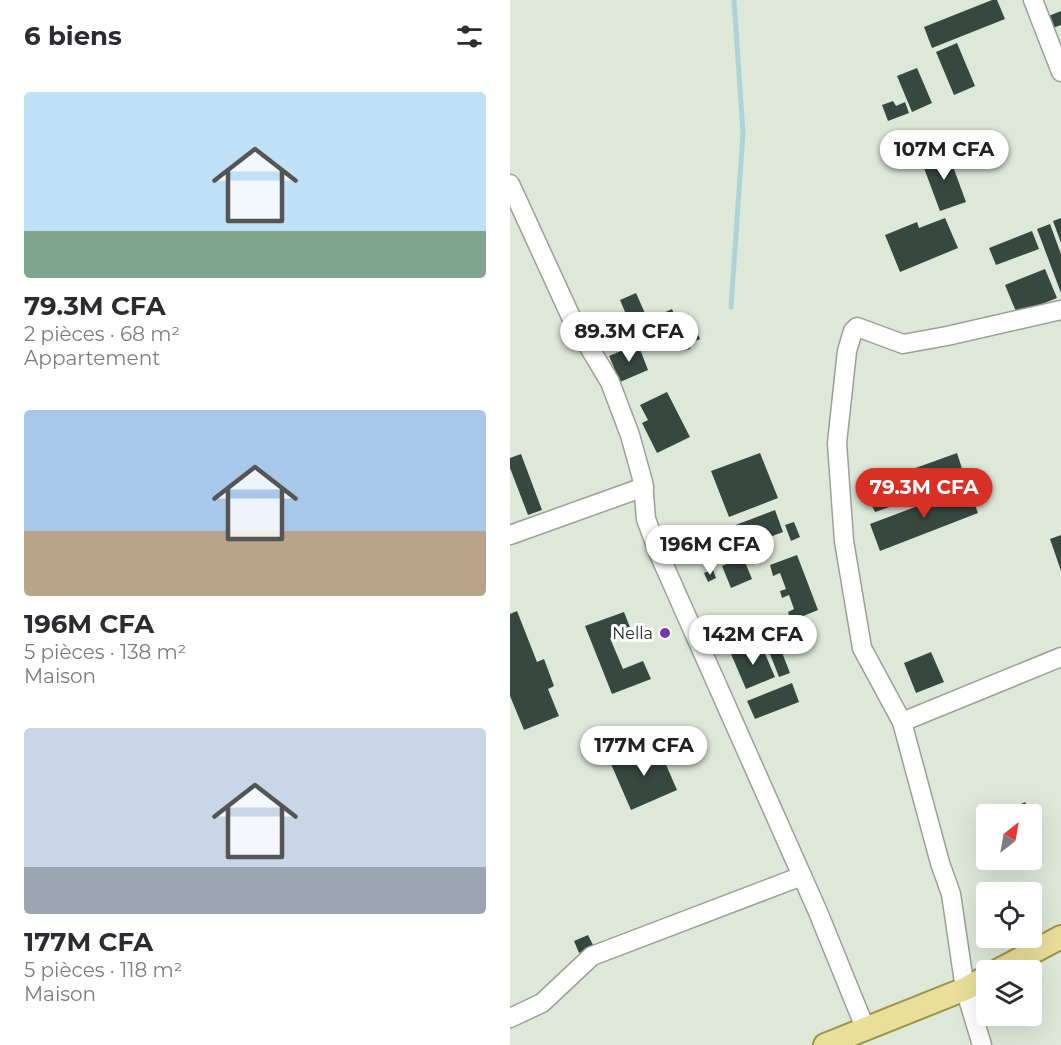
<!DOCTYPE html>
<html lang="fr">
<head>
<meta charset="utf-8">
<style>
	:root { --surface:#fff; --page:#f2f2f3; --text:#2b2b33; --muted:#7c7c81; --accent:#d93025 }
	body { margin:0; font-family:Montserrat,sans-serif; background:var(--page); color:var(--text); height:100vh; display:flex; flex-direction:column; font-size:22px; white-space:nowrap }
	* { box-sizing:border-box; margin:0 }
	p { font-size:20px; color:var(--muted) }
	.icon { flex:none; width:33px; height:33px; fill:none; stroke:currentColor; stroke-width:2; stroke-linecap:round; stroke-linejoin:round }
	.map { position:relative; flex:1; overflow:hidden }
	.panel { display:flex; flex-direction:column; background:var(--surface); width:510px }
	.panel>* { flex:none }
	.needle { width:39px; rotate:31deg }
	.buttons { position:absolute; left:466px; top:804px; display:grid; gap:12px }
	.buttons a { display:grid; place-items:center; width:66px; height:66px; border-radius:6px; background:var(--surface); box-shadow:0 6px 24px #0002; font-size:30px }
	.price { position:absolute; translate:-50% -51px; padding:0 14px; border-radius:21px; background:#fff; color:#222; font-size:20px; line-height:39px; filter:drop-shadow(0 2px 3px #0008) }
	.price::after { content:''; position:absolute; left:50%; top:36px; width:18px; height:14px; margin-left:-9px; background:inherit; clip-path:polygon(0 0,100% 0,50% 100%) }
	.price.on { background:var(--accent); color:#fff }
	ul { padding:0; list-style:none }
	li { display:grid; align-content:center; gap:12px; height:318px; padding:0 24px }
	li span { display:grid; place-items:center; height:186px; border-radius:6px; color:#555 }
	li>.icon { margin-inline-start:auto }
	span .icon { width:108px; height:108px; fill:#fffc; stroke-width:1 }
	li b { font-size:26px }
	h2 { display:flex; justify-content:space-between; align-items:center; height:72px; padding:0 24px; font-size:26px }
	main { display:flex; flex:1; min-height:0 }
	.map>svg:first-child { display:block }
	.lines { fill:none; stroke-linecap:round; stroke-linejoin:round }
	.stream { stroke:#abd4d8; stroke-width:5 }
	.building { fill:#374841 }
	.minor-casing { stroke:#98a293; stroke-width:21 }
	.major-casing { stroke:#9c9347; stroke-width:26 }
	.minor { stroke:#fff; stroke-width:18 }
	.major { stroke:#e9df9b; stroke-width:22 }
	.poi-dot { fill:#7637ac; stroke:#fff; stroke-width:2 }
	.labels { text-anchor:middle; stroke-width:6; stroke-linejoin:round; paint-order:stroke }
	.poi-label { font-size:16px; fill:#282d26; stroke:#fff; text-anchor:end }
</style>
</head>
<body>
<main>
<section class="panel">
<h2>6 biens<svg class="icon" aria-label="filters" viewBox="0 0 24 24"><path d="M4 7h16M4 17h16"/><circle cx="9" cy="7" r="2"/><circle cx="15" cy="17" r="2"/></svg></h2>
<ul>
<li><span style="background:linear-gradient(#bfe0f5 75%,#7fa58c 0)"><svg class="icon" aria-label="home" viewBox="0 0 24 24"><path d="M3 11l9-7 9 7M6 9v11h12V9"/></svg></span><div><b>79.3M CFA</b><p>2 pièces · 68 m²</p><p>Appartement</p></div></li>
<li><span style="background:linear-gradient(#a9c7e8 65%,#b9a48a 0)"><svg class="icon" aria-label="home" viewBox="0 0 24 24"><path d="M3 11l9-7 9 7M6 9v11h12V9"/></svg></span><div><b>196M CFA</b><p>5 pièces · 138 m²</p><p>Maison</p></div></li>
<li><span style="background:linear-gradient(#c9d6e8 75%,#9aa5b1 0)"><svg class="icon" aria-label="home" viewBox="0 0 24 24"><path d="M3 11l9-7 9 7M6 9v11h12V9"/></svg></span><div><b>177M CFA</b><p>5 pièces · 118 m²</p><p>Maison</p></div></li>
</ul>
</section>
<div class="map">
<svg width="551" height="1045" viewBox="0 0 551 1045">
	<rect width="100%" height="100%" fill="#dde8d8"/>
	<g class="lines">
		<polyline class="stream" points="221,307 233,133 224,0"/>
	</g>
	<g class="building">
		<polygon points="482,0 487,0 495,19 422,48 414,27"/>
		<polygon points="551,11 551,25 540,29 536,17"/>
		<polygon points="447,43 465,86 444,95 426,52"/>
		<polygon points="407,68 422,103 402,112 387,76"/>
		<polygon points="383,101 386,106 395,102 399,113 378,121 372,105"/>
		<polygon points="455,147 461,163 445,168 440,152"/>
		<polygon points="437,150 456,202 430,211 411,160"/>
		<polygon points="435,218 448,248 390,272 375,235 407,222 409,228"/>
		<polygon points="551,218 551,243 543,221"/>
		<polygon points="540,224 551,254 551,293 527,229"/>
		<polygon points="522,231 529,249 486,265 479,248"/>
		<polygon points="535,269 547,298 507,314 495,285"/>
		<polygon points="126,293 138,320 162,309 170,328 129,345 110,300"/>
		<polygon points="178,314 190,339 181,343 180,349 170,351 168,339 173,334 168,319"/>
		<polygon points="128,344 138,370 110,382 99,356"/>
		<polygon points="157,392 180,437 147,453 132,423 138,420 130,405"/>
		<polygon points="250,453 268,498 219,517 201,471"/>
		<polygon points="447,453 456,481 365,512 353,487"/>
		<polygon points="11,454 32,510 18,515 0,468 0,458"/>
		<polygon points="458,487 468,513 370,551 360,524"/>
		<polygon points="265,510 273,532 231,548 223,526"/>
		<polygon points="284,522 290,537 281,541 275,525"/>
		<polygon points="551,535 551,571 540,539"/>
		<polygon points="287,555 308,610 281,621 278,612 284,609 279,595 272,598 270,591 276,589 270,573 263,576 260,565"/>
		<polygon points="233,557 242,579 221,588 212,566"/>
		<polygon points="203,570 206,578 198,582 194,573"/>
		<polygon points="7,611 27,662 34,659 44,686 38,689 49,716 14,730 0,696 0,614"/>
		<polygon points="114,612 121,630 100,638 113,669 133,661 141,679 102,694 75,626"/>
		<polygon points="264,632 280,673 269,677 253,636"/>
		<polygon points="250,642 265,677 236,689 221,654"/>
		<polygon points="421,652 434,682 406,693 394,663"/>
		<polygon points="282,683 289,702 245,719 237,701"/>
		<polygon points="147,744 167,790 121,810 101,764"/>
		<polygon points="515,802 521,814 489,814"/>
		<polygon points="78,935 84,947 69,953 64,941"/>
	</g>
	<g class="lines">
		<defs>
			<g id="minor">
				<polyline points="523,0 551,72"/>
				<polyline points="0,184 61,317 100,382 120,435 133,482 136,519 149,554 308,912 356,1030"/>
				<polyline points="0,535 134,487"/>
				<polyline points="392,722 551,657"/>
				<polyline points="0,1018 32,1003 82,956 292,876"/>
				<polyline points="472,1045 455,989 441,894 430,863 392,722 352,648 334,541 327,443 337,351 343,331 347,327 393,344 437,336 551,310"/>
			</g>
			<g id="major">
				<polyline points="489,970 551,937"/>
				<polyline points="315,1045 455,989 477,977"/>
			</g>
		</defs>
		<use href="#minor" class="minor-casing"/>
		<use href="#major" class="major-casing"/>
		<use href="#minor" class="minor"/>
		<use href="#major" class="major"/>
	</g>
	<circle class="poi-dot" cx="155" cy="633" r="6"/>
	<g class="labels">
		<g class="poi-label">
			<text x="143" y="639">Nella</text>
		</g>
	</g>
</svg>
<div class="buttons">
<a><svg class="needle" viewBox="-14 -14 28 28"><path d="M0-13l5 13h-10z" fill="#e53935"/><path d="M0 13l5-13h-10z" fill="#7c7c81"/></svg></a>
<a><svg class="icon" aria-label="locate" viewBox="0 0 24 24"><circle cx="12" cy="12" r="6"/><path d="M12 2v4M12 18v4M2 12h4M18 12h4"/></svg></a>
<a><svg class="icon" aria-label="layers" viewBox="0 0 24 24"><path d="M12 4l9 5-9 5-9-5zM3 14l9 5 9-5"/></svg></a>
</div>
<b class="price" style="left:434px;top:181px">107M CFA</b>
<b class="price" style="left:119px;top:363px">89.3M CFA</b>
<b class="price on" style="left:414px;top:519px">79.3M CFA</b>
<b class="price" style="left:200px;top:576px">196M CFA</b>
<b class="price" style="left:243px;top:666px">142M CFA</b>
<b class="price" style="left:134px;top:777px">177M CFA</b>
</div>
</main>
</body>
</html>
